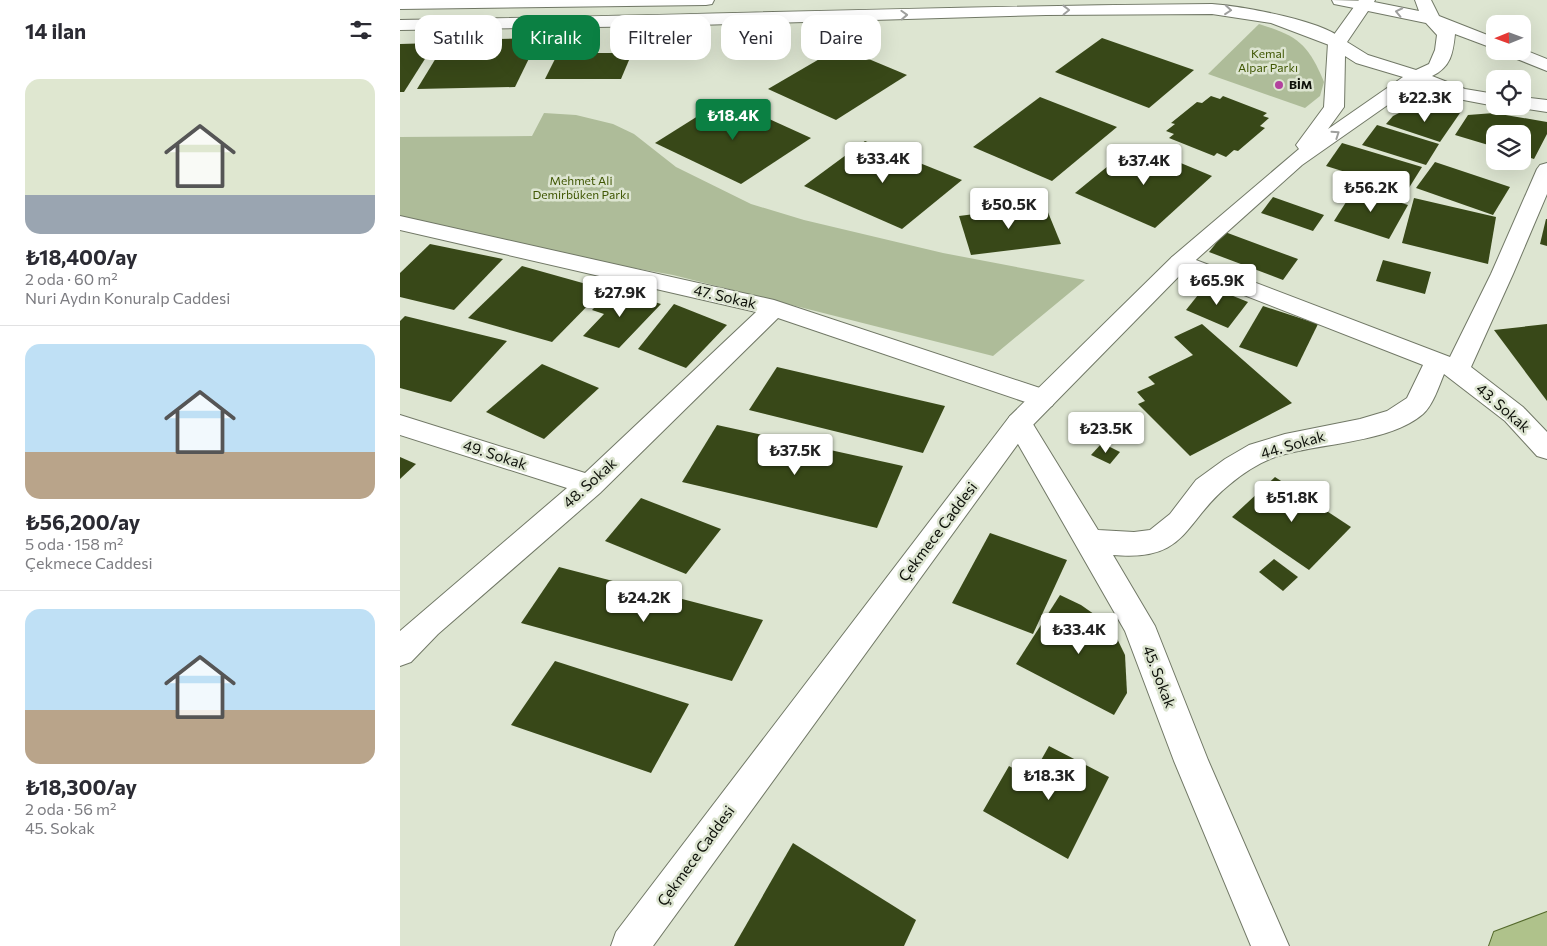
<!DOCTYPE html>
<html lang="tr">
<head>
<meta charset="utf-8">
<style>
	:root { --surface:#fff; --page:#f2f2f3; --text:#2b2b33; --muted:#7c7c81; --line:#e1e1e2; --accent:#0b8043 }
	body { margin:0; font-family:Commissioner,sans-serif; background:var(--page); color:var(--text); height:100vh; display:flex; flex-direction:column; font-size:19px; white-space:nowrap }
	* { box-sizing:border-box; margin:0 }
	p { font-size:16px; color:var(--muted) }
	.icon { flex:none; width:28px; height:28px; fill:none; stroke:currentColor; stroke-width:2; stroke-linecap:round; stroke-linejoin:round }
	.map { position:relative; flex:1; overflow:hidden }
	.side { display:flex; flex-direction:column; background:var(--surface); width:400px }
	.side>* { flex:none }
	.hud { position:absolute; left:15px; top:15px; width:475px; height:45px; display:flex; gap:10px }
	.needle { width:32px; rotate:269deg }
	.controls { position:absolute; left:1086px; top:15px; display:grid; gap:10px }
	.controls a { display:grid; place-items:center; width:45px; height:45px; border-radius:10px; background:var(--surface); box-shadow:0 5px 20px #0002; font-size:25px }
	.price { position:absolute; translate:-50% -42px; padding:0 11px; border-radius:5px; background:#fff; color:#222; font-size:16px; line-height:32px; filter:drop-shadow(0 1px 2px #0008) }
	.price::after { content:''; position:absolute; left:50%; top:30px; width:15px; height:11px; margin-left:-8px; background:inherit; clip-path:polygon(0 0,100% 0,50% 100%) }
	.price.active { background:var(--accent); color:#fff }
	ul { padding:0; list-style:none }
	li { display:grid; align-content:center; gap:10px; height:265px; padding:0 25px }
	li+li { border-top:1px solid var(--line) }
	li span { display:grid; place-items:center; height:155px; border-radius:15px; color:#555 }
	li>.icon { margin-inline-start:auto }
	span .icon { width:90px; height:90px; fill:#fffc; stroke-width:1 }
	li b { font-size:21px }
	h2 { display:flex; justify-content:space-between; align-items:center; height:60px; padding:0 25px; font-size:21px }
	.pill { padding:0 18px; border-radius:15px; background:var(--surface); box-shadow:0 5px 20px #0002; font-size:18px; line-height:45px }
	.pill.active { background:var(--accent); color:#fff }
	main { display:flex; flex:1; min-height:0 }
	.map>svg:first-child { display:block }
	.green { fill:#aebc99 }
	.building { fill:#384818 }
	.lines { fill:none; stroke-linecap:round; stroke-linejoin:round }
	.minor-casing { stroke:#717866; stroke-width:2 }
	.tertiary-casing { stroke:#717866; stroke-width:2 }
	.secondary-casing { stroke:#717866; stroke-width:2 }
	.primary-casing { stroke:#54692b; stroke-width:2 }
	.minor { fill:#fff; fill-rule:evenodd }
	.tertiary { fill:#fff; fill-rule:evenodd }
	.secondary { fill:#fff; fill-rule:evenodd }
	.primary { fill:#afc28b; fill-rule:evenodd }
	.oneway { stroke:#9e9f9d }
	.poi-dot { fill:#b3429e; stroke:#dde5d1; stroke-width:2 }
	.labels { text-anchor:middle; stroke-width:5; stroke-linejoin:round; paint-order:stroke }
	.far-park-label { font-size:12px; fill:#405704; stroke:#dde5d1 }
	.far-poi-label { font-size:12px; font-weight:bold; fill:#0d1009; stroke:#dde5d1; text-anchor:start }
	.street-label { font-size:15px; fill:#0d1009; stroke:#dde5d1 }
</style>
</head>
<body>
<main>
<section class="side">
<h2>14 ilan<svg class="icon" aria-label="filters" viewBox="0 0 24 24"><path d="M4 7h16M4 17h16"/><circle cx="9" cy="7" r="2"/><circle cx="15" cy="17" r="2"/></svg></h2>
<ul>
<li><span style="background:linear-gradient(#dfe7d0 75%,#9aa5b1 0)"><svg class="icon" aria-label="home" viewBox="0 0 24 24"><path d="M3 11l9-7 9 7M6 9v11h12V9"/></svg></span><div><b>₺18,400/ay</b><p>2 oda · 60 m²</p><p>Nuri Aydın Konuralp Caddesi</p></div></li>
<li><span style="background:linear-gradient(#bfe0f5 70%,#b9a48a 0)"><svg class="icon" aria-label="home" viewBox="0 0 24 24"><path d="M3 11l9-7 9 7M6 9v11h12V9"/></svg></span><div><b>₺56,200/ay</b><p>5 oda · 158 m²</p><p>Çekmece Caddesi</p></div></li>
<li><span style="background:linear-gradient(#bfe0f5 65%,#b9a48a 0)"><svg class="icon" aria-label="home" viewBox="0 0 24 24"><path d="M3 11l9-7 9 7M6 9v11h12V9"/></svg></span><div><b>₺18,300/ay</b><p>2 oda · 56 m²</p><p>45. Sokak</p></div></li>
</ul>
</section>
<div class="map">
<svg width="1147" height="946" viewBox="0 0 1147 946">
	<rect width="100%" height="100%" fill="#dde5d1"/>
	<g class="green">
		<path d="M859 24C898 36 908 44 924 82L920 96 905 108 808 74Z"/>
		<polygon points="144,113 176,115 213,124 234,134 276,167 351,204 404,220 543,253 685,280 593,356 273,275 0,226 0,137 132,136"/>
	</g>
	<g class="building">
		<polygon points="139,38 115,87 17,89 47,40"/>
		<polygon points="702,38 794,70 749,108 655,72"/>
		<polygon points="35,43 4,92 0,92 0,44"/>
		<polygon points="440,47 507,75 436,120 368,89"/>
		<polygon points="158,53 232,53 221,79 145,79"/>
		<polygon points="811,96 820,99 823,96 867,113 863,116 869,118 860,126 865,128 838,151 834,150 826,157 817,153 814,156 769,138 774,134 766,131 775,124 771,123 797,102 802,103"/>
		<polygon points="640,97 717,127 652,181 573,147"/>
		<polygon points="325,99 411,138 341,184 255,143"/>
		<polygon points="1017,111 1037,111 1060,113 1040,142 986,124 993,116 1001,112"/>
		<polygon points="1094,113 1147,122 1147,134 1134,159 1122,155 1122,134 1095,134 1095,147 1055,135 1068,115"/>
		<polygon points="977,125 1039,144 1026,165 962,145"/>
		<polygon points="465,141 562,180 502,229 404,186"/>
		<polygon points="942,143 1022,167 1007,191 926,166"/>
		<polygon points="735,144 812,176 755,228 675,193"/>
		<polygon points="1035,162 1110,187 1093,215 1016,188"/>
		<polygon points="955,188 1008,205 989,239 934,221"/>
		<polygon points="873,197 924,215 913,231 861,213"/>
		<polygon points="1014,198 1096,217 1088,264 1002,243"/>
		<polygon points="645,205 661,244 571,255 559,216"/>
		<polygon points="1146,219 1147,219 1147,246 1140,244"/>
		<polygon points="825,232 898,259 883,280 809,252"/>
		<polygon points="30,244 103,259 54,310 0,297 0,273"/>
		<polygon points="983,260 1031,272 1025,294 976,281"/>
		<polygon points="122,266 204,289 152,342 68,318"/>
		<polygon points="806,285 848,302 828,328 786,310"/>
		<polygon points="213,289 261,304 219,348 183,336 204,314 192,310"/>
		<polygon points="274,304 327,325 286,368 238,349"/>
		<polygon points="863,306 918,324 897,367 839,347"/>
		<polygon points="5,316 107,341 51,402 0,388 0,321"/>
		<polygon points="802,324 892,403 790,456 738,404 745,401 737,392 755,384 748,377 793,355 774,337"/>
		<polygon points="1147,324 1147,401 1094,330"/>
		<polygon points="142,364 199,388 144,439 86,412"/>
		<polygon points="377,367 545,406 523,453 349,410"/>
		<polygon points="317,425 503,466 477,528 282,482"/>
		<polygon points="702,443 720,452 710,464 691,455"/>
		<polygon points="0,457 16,464 0,479"/>
		<polygon points="875,477 951,527 909,570 832,517"/>
		<polygon points="241,498 321,529 286,574 205,541"/>
		<polygon points="590,533 667,560 633,634 552,603"/>
		<polygon points="874,559 898,577 883,591 859,572"/>
		<polygon points="159,567 363,620 332,681 121,623"/>
		<polygon points="660,595 681,605 711,626 725,655 727,693 714,715 616,664"/>
		<polygon points="155,661 289,704 251,773 111,725"/>
		<polygon points="649,746 709,777 668,859 583,811 609,766 631,778"/>
		<polygon points="393,843 516,920 504,946 334,946"/>
	</g>
	<g class="lines">
		<defs>
			<g id="minor">
				<path d="M1147 163V194L1113 274 1071 367 1123 407 1147 432V459L1137 456 1105 421 1044 374C1039 386 1033 405 1023 414 990 443 919 443 878 456 860 462 843 473 829 485 783 522 788 562 713 555L755 626 808 760 889 946H851L774 761 725 631 606 423 610 416 619 413 628 416 698 530 734 532 750 530 770 514 796 480 825 459 849 445 885 434 960 419 987 411 1007 398 1023 365 772 267 769 262 772 257 780 255 788 257 1050 357 1091 274 1137 169 1140 165Z"/>
				<polygon points="0,216 374,300 652,392 656,399 652,406 643,408 378,318 200,493 38,634 11,662 0,666 0,631 167,488 0,435 0,415 185,473 356,312 0,230"/>
			</g>
			<g id="tertiary">
				<polygon points="0,0 314,0 312,4 306,5 0,9"/>
				<polygon points="932,0 970,1 972,5 970,9 964,10 934,4"/>
				<path d="M812 4C839 6 931 21 946 43L943 47 937 48 871 23 812 14 646 15 264 26 0 30V20C271 16 541 6 812 4Z"/>
			</g>
			<g id="secondary">
				<path d="M959 0H975L974 2 1019 11 1015 0H1031L1039 16 1095 38V49L1055 34C1053 53 1051 67 1032 76L1065 89 1095 94V106L1053 98 1019 83 902 165 788 267 628 430 253 946H211L216 932 610 416 772 257 899 149 896 145 924 107 928 43ZM968 11 1026 23 1037 35 1035 50 1029 64 1016 70 968 55 947 42ZM945 56 956 63 1003 77 928 129 944 107Z"/>
				<polygon points="1122,49 1147,59 1147,71 1107,55 1104,51 1122,51"/>
				<polygon points="1122,97 1147,100 1147,112 1115,107 1122,106"/>
			</g>
			<polygon id="primary" points="1147,912 1147,946 1089,946 1094,932"/>
		</defs>
		<use href="#minor" class="minor-casing"/>
		<use href="#tertiary" class="tertiary-casing"/>
		<use href="#secondary" class="secondary-casing"/>
		<use href="#primary" class="primary-casing"/>
		<use href="#minor" class="minor"/>
		<use href="#tertiary" class="tertiary"/>
		<use href="#secondary" class="secondary"/>
		<use href="#primary" class="primary"/>
	</g>
	<defs><path id="oneway-chevron" d="M-2-3.5L2.5 0L-2 3.5" fill="none" stroke-width="1.6" stroke-linecap="round" stroke-linejoin="round" transform="scale(1.25)"/></defs>
	<g class="oneway">
		<use href="#oneway-chevron" transform="translate(666 10) rotate(-1)"/>
		<use href="#oneway-chevron" transform="translate(828 10) rotate(5)"/>
		<use href="#oneway-chevron" transform="translate(999 12) rotate(-168)"/>
		<use href="#oneway-chevron" transform="translate(504 15) rotate(-2)"/>
		<use href="#oneway-chevron" transform="translate(936 134) rotate(-34)"/>
	</g>
	<circle class="poi-dot" cx="879" cy="85" r="5"/>
	<g class="labels">
		<g class="far-park-label">
			<text x="868" y="58">Kemal<tspan x="868" dy="14">Alpar Parkı</tspan></text>
			<text x="181" y="185">Mehmet Ali<tspan x="181" dy="14">Demirbüken Parkı</tspan></text>
		</g>
		<g class="far-poi-label">
			<text x="889" y="89">BİM</text>
		</g>
		<g class="street-label">
			<text transform="translate(325 297) rotate(13)" y="5">47. Sokak</text>
			<text transform="translate(1103 408) rotate(41)" y="5">43. Sokak</text>
			<text transform="translate(893 445) rotate(-16)" y="5">44. Sokak</text>
			<text transform="translate(95 455) rotate(18)" y="5">49. Sokak</text>
			<text transform="translate(190 483) rotate(-42)" y="5">48. Sokak</text>
			<text transform="translate(538 532) rotate(-53)" y="5">Çekmece Caddesi</text>
			<text transform="translate(759 677) rotate(69)" y="5">45. Sokak</text>
			<text transform="translate(296 856) rotate(-54)" y="5">Çekmece Caddesi</text>
		</g>
	</g>
</svg>
<div class="controls">
<a><svg class="needle" viewBox="-14 -14 28 28"><path d="M0-13l5 13h-10z" fill="#e53935"/><path d="M0 13l5-13h-10z" fill="#7c7c81"/></svg></a>
<a><svg class="icon" aria-label="locate" viewBox="0 0 24 24"><circle cx="12" cy="12" r="6"/><path d="M12 2v4M12 18v4M2 12h4M18 12h4"/></svg></a>
<a><svg class="icon" aria-label="layers" viewBox="0 0 24 24"><path d="M12 4l9 5-9 5-9-5zM3 14l9 5 9-5"/></svg></a>
</div>
<b class="price" style="left:1025px;top:123px">₺22.3K</b>
<b class="price active" style="left:333px;top:141px">₺18.4K</b>
<b class="price" style="left:483px;top:184px">₺33.4K</b>
<b class="price" style="left:744px;top:186px">₺37.4K</b>
<b class="price" style="left:971px;top:213px">₺56.2K</b>
<b class="price" style="left:609px;top:230px">₺50.5K</b>
<b class="price" style="left:817px;top:306px">₺65.9K</b>
<b class="price" style="left:220px;top:318px">₺27.9K</b>
<b class="price" style="left:706px;top:454px">₺23.5K</b>
<b class="price" style="left:395px;top:476px">₺37.5K</b>
<b class="price" style="left:892px;top:523px">₺51.8K</b>
<b class="price" style="left:244px;top:623px">₺24.2K</b>
<b class="price" style="left:679px;top:655px">₺33.4K</b>
<b class="price" style="left:649px;top:801px">₺18.3K</b>
<div class="hud">
<a class="pill">Satılık</a>
<a class="pill active">Kiralık</a>
<a class="pill">Filtreler</a>
<a class="pill">Yeni</a>
<a class="pill">Daire</a>
</div>
</div>
</main>
</body>
</html>
